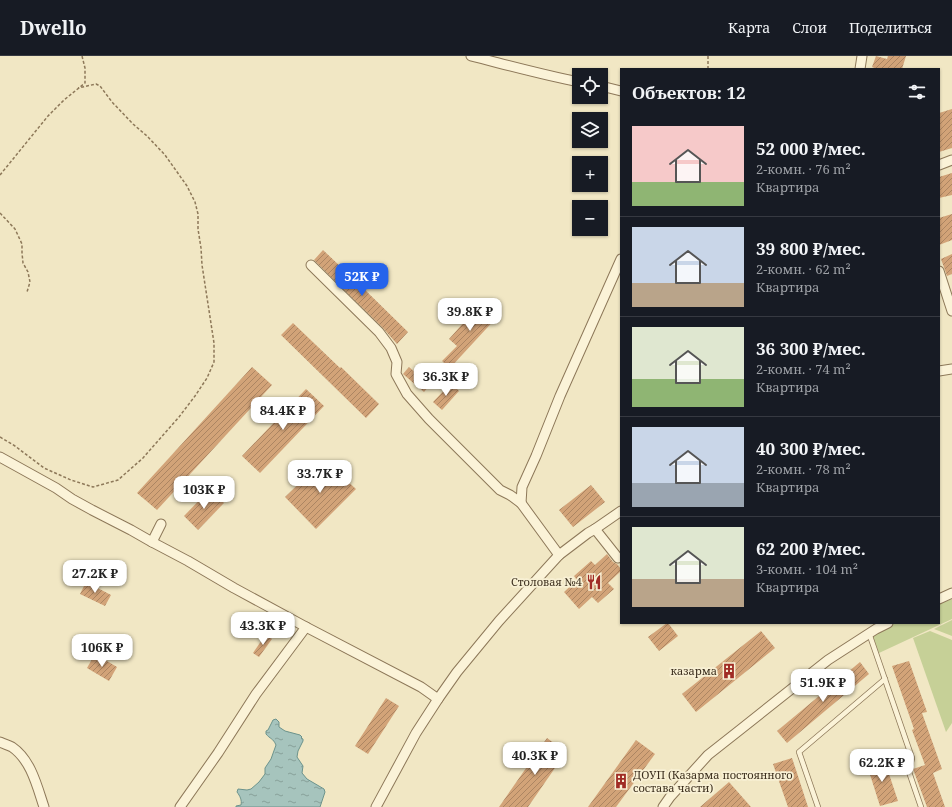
<!DOCTYPE html>
<html lang="ru">
<head>
<meta charset="utf-8">
<style>
	:root { --surface:#171b24; --page:#20242c; --text:#f1f3f6; --muted:#9ea1a6; --line:#363941; --accent:#2563eb }
	body { margin:0; font-family:"Noto Serif",serif; background:var(--page); color:var(--text); height:100vh; display:flex; flex-direction:column; font-size:15px; white-space:nowrap }
	* { box-sizing:border-box; margin:0 }
	p { font-size:13px; color:var(--muted) }
	.icon { flex:none; width:22px; height:22px; fill:none; stroke:currentColor; stroke-width:2; stroke-linecap:round; stroke-linejoin:round }
	.map { position:relative; flex:1; overflow:hidden }
	.sheet { position:absolute; left:620px; top:12px; width:320px; height:556px; display:flex; flex-direction:column; background:var(--surface); border-radius:0px; box-shadow:0 1px 3px #0004 }
	.sheet>* { flex:none }
	.buttons { position:absolute; left:572px; top:12px; display:grid; gap:8px }
	.buttons a { display:grid; place-items:center; width:36px; height:36px; border-radius:0px; background:var(--surface); box-shadow:0 1px 3px #0004; font-size:20px }
	.price { position:absolute; translate:-50% -34px; padding:0 9px; border-radius:8px; background:#fff; color:#222; font-size:13px; line-height:26px; filter:drop-shadow(0 1px 2px #0008) }
	.price::after { content:''; position:absolute; left:50%; top:24px; width:12px; height:9px; margin-left:-6px; background:inherit; clip-path:polygon(0 0,100% 0,50% 100%) }
	.price.active { background:var(--accent); color:#fff }
	ul { padding:0; list-style:none }
	li { display:flex; align-items:center; gap:12px; height:100px; padding:0 12px }
	li+li { border-top:1px solid var(--line) }
	li span { display:grid; place-items:center; flex:none; width:112px; height:80px; border-radius:0px; color:#555 }
	li>.icon { margin-inline-start:auto }
	span .icon { width:48px; height:48px; fill:#fffc; stroke-width:1 }
	li b { font-size:17px }
	h2 { display:flex; justify-content:space-between; align-items:center; height:48px; padding:0 12px; font-size:17px }
	header { display:flex; align-items:center; gap:24px; box-sizing:border-box; height:56px; padding:0 20px; background:var(--surface); border-bottom:1px solid var(--line) }
	header strong { font-size:19px }
	nav { display:flex; gap:22px; margin-inline-start:auto; font-size:14px }
	.map>svg:first-child { display:block }
	.grass { fill:#c6d097 }
	.water { fill:url(#water-ripples); stroke:#6c938c }
	.building { fill:url(#building-hatch) }
	.lines { fill:none; stroke-linecap:round; stroke-linejoin:round }
	.service-casing { stroke:#8d7859; stroke-width:6 }
	.minor-casing { stroke:#8d7859; stroke-width:11 }
	.path { stroke:#8d7859; stroke-width:1.5; stroke-dasharray:3 2; stroke-linecap:butt }
	.service { stroke:#fbf3d8; stroke-width:4.5 }
	.minor { stroke:#fbf3d8; stroke-width:9 }
	.labels { text-anchor:middle; stroke-width:3.5; stroke-linejoin:round; paint-order:stroke }
	.poi-label { font-size:11px; fill:#3c2f1e; stroke:#f8f0d4; text-anchor:end }
</style>
</head>
<body>
<header>
<strong>Dwello</strong>
<nav><a>Карта</a><a>Слои</a><a>Поделиться</a></nav>
</header>
<div class="map">
<svg width="952" height="751" viewBox="0 0 952 751">
	<defs>
		<pattern id="water-ripples" width="26" height="14" patternUnits="userSpaceOnUse"><rect width="26" height="14" fill="#a6c4bd"/><path d="M2 4q2-2 4 0t4 0M15 11q2-2 4 0t4 0" fill="none" stroke="#88a099"/></pattern>
		<pattern id="building-hatch" width="6" height="6" patternUnits="userSpaceOnUse"><rect width="6" height="6" fill="#d2a378"/><path d="M-1 1l2-2M0 6l6-6M5 7l2-2" fill="none" stroke="#ac8562"/></pattern>
	</defs>
	<rect width="100%" height="100%" fill="#f1e7c4"/>
	<g class="grass">
		<polygon points="952,543 952,563 879,597 873,581 893,567 939,567 939,548"/>
		<polygon points="952,564 952,580 934,573"/>
		<polygon points="930,575 952,584 952,667 946,676 913,582"/>
	</g>
	<path class="water" d="M276 663 279 666V671L285 675 300 679 302 681 301 682 303 683V685L298 695 297 701 303 710 302 717 307 723 324 733 325 736 320 751H236V750L241 749C242 744 240 740 237 736L238 733 247 734 251 733 259 726 265 718V712L271 703 276 689C273 682 270 683 266 678V675L268 674 273 664Z"/>
	<g class="building">
		<polygon points="876,0 887,3 888,0 906,0 902,13 877,13 872,11"/>
		<polygon points="952,53 952,92 939,96 939,57"/>
		<polygon points="952,117 952,139 939,142 939,121"/>
		<polygon points="952,158 952,184 939,189 939,162"/>
		<polygon points="323,194 362,231 408,276 397,288 383,272 314,204"/>
		<polygon points="952,198 952,218 947,220 941,203"/>
		<polygon points="482,246 498,260 450,312 442,305 457,290 449,283"/>
		<polygon points="293,267 340,312 341,311 379,348 366,362 281,279"/>
		<polygon points="252,311 272,329 157,454 137,437"/>
		<polygon points="409,311 430,329 424,336 403,318"/>
		<polygon points="451,327 459,335 442,354 433,346"/>
		<polygon points="306,333 324,350 260,417 242,400"/>
		<polygon points="324,404 356,433 316,473 285,441 310,417 311,418"/>
		<polygon points="591,429 605,446 573,471 559,454"/>
		<polygon points="210,433 224,447 198,474 184,460"/>
		<polygon points="607,498 613,506 617,508 621,513 621,515 608,527 614,533 598,547 592,541 579,553 564,536 577,524 574,520 591,505 595,509"/>
		<polygon points="86,526 111,539 105,550 80,538"/>
		<polygon points="667,567 668,567 678,580 659,595 648,581"/>
		<polygon points="761,575 775,592 696,656 682,638"/>
		<polygon points="266,578 272,583 259,601 253,597"/>
		<polygon points="95,598 117,611 109,625 87,612"/>
		<polygon points="909,605 927,656 922,657 942,713 933,717 945,751 927,751 913,713 925,709 912,674 914,673 892,610"/>
		<polygon points="860,606 869,618 787,687 777,675"/>
		<polygon points="386,642 399,650 368,698 355,690"/>
		<polygon points="547,682 566,696 528,751 499,751"/>
		<polygon points="636,684 655,698 616,751 588,751"/>
		<polygon points="792,702 796,714 808,751 788,751 773,708"/>
		<polygon points="884,703 898,745 880,750 867,709"/>
		<polygon points="729,726 751,751 700,751"/>
	</g>
	<g class="lines">
		<defs>
			<g id="service">
				<polyline points="869,577 912,702 909,716 921,751"/>
				<polyline points="818,751 799,696 885,623"/>
			</g>
			<g id="minor">
				<path d="M471 0C507 9 543 19 579 26"/>
				<polyline points="860,13 862,0"/>
				<polyline points="601,30 621,35"/>
				<polyline points="939,109 952,104"/>
				<polyline points="311,209 379,276 391,292 397,306 396,318 407,338 429,363 500,434 510,439 521,447 559,499"/>
				<polyline points="939,215 952,255"/>
				<polyline points="939,315 952,313"/>
				<polyline points="0,401 56,432 72,443 92,454 131,474 152,486 161,468"/>
				<polyline points="521,447 522,431 536,400 560,340 621,203"/>
				<polyline points="595,473 618,502"/>
				<polyline points="152,486 188,505 234,532 306,571 421,631 438,643 457,616 499,565 559,499 588,477 595,473 621,455"/>
				<polyline points="939,543 952,537"/>
				<path d="M0 686C4 688 8 689 12 691 31 704 37 730 44 751"/>
				<polyline points="180,751 218,697 256,638 306,571"/>
				<polyline points="376,751 416,677 438,643"/>
				<polyline points="663,751 670,741 708,699 741,673 828,604 876,573 888,567"/>
			</g>
		</defs>
		<use href="#service" class="service-casing"/>
		<use href="#minor" class="minor-casing"/>
		<g class="path">
			<polyline points="708,13 708,0"/>
			<polyline points="0,119 48,60 64,44 85,27 85,12 82,0"/>
			<polyline points="0,157 15,173 22,188 22,197 23,207 28,216 30,226 27,236"/>
			<polyline points="0,381 15,390 44,412 71,424 93,431 118,424 143,402 179,361 195,340 207,322 214,306 214,287 202,209 201,192 198,173 198,158 195,146 187,130 165,99 147,80 133,68 112,46 100,30 96,28 78,32"/>
		</g>
		<use href="#service" class="service"/>
		<use href="#minor" class="minor"/>
	</g>
	<defs>
		<symbol id="restaurant-bare" viewBox="-9 -9 18 18"><path d="M-5-6h1v4h1v-4h1v4h1v-4h1v5L-1.5 .5V6h-2V.5L-5-1ZM5-6V6H3V1.5H1.5Q1.5-4 5-6Z" fill="#a02c25" stroke="#f8f0d4" stroke-width="2.5" paint-order="stroke"/></symbol>
		<symbol id="building-bare" viewBox="-9 -9 18 18"><path d="M-4-6H4V6H1V3H-1V6H-4ZM-2.5-4.3h1.7v1.8h-1.7ZM.8-4.3h1.7v1.8H.8ZM-2.5-1h1.7V.8h-1.7ZM.8-1h1.7V.8H.8Z" fill="#a02c25" stroke="#f8f0d4" stroke-width="2.5" paint-order="stroke"/></symbol>
	</defs>
	<g fill-rule="evenodd">
		<use href="#restaurant-bare" x="583" y="515" width="22" height="22"/>
		<use href="#building-bare" x="718" y="604" width="22" height="22"/>
		<use href="#building-bare" x="610" y="714" width="22" height="22"/>
	</g>
	<g class="labels">
		<g class="poi-label">
			<text x="582" y="530">Столовая №4</text>
			<text x="717" y="619">казарма</text>
			<text x="633" y="723" text-anchor="start">ДОУП (Казарма постоянного<tspan x="633" dy="13">состава части)</tspan></text>
		</g>
	</g>
</svg>
<div class="buttons">
<a><svg class="icon" aria-label="locate" viewBox="0 0 24 24"><circle cx="12" cy="12" r="6"/><path d="M12 2v4M12 18v4M2 12h4M18 12h4"/></svg></a>
<a><svg class="icon" aria-label="layers" viewBox="0 0 24 24"><path d="M12 4l9 5-9 5-9-5zM3 14l9 5 9-5"/></svg></a>
<a>+</a>
<a>−</a>
</div>
<b class="price active" style="left:362px;top:241px">52K ₽</b>
<b class="price" style="left:470px;top:276px">39.8K ₽</b>
<b class="price" style="left:446px;top:341px">36.3K ₽</b>
<b class="price" style="left:283px;top:375px">84.4K ₽</b>
<b class="price" style="left:320px;top:438px">33.7K ₽</b>
<b class="price" style="left:204px;top:454px">103K ₽</b>
<b class="price" style="left:95px;top:538px">27.2K ₽</b>
<b class="price" style="left:263px;top:590px">43.3K ₽</b>
<b class="price" style="left:102px;top:612px">106K ₽</b>
<b class="price" style="left:823px;top:647px">51.9K ₽</b>
<b class="price" style="left:535px;top:720px">40.3K ₽</b>
<b class="price" style="left:882px;top:727px">62.2K ₽</b>
<section class="sheet">
<h2>Объектов: 12<svg class="icon" aria-label="filters" viewBox="0 0 24 24"><path d="M4 7h16M4 17h16"/><circle cx="9" cy="7" r="2"/><circle cx="15" cy="17" r="2"/></svg></h2>
<ul>
<li><span style="background:linear-gradient(#f6c9c9 70%,#8fb573 0)"><svg class="icon" aria-label="home" viewBox="0 0 24 24"><path d="M3 11l9-7 9 7M6 9v11h12V9"/></svg></span><div><b>52 000 ₽/мес.</b><p>2-комн. · 76 m²</p><p>Квартира</p></div></li>
<li><span style="background:linear-gradient(#c9d6e8 70%,#b9a48a 0)"><svg class="icon" aria-label="home" viewBox="0 0 24 24"><path d="M3 11l9-7 9 7M6 9v11h12V9"/></svg></span><div><b>39 800 ₽/мес.</b><p>2-комн. · 62 m²</p><p>Квартира</p></div></li>
<li><span style="background:linear-gradient(#dfe7d0 65%,#8fb573 0)"><svg class="icon" aria-label="home" viewBox="0 0 24 24"><path d="M3 11l9-7 9 7M6 9v11h12V9"/></svg></span><div><b>36 300 ₽/мес.</b><p>2-комн. · 74 m²</p><p>Квартира</p></div></li>
<li><span style="background:linear-gradient(#c9d6e8 70%,#9aa5b1 0)"><svg class="icon" aria-label="home" viewBox="0 0 24 24"><path d="M3 11l9-7 9 7M6 9v11h12V9"/></svg></span><div><b>40 300 ₽/мес.</b><p>2-комн. · 78 m²</p><p>Квартира</p></div></li>
<li><span style="background:linear-gradient(#dfe7d0 65%,#b9a48a 0)"><svg class="icon" aria-label="home" viewBox="0 0 24 24"><path d="M3 11l9-7 9 7M6 9v11h12V9"/></svg></span><div><b>62 200 ₽/мес.</b><p>3-комн. · 104 m²</p><p>Квартира</p></div></li>
</ul>
</section>
</div>
</body>
</html>
